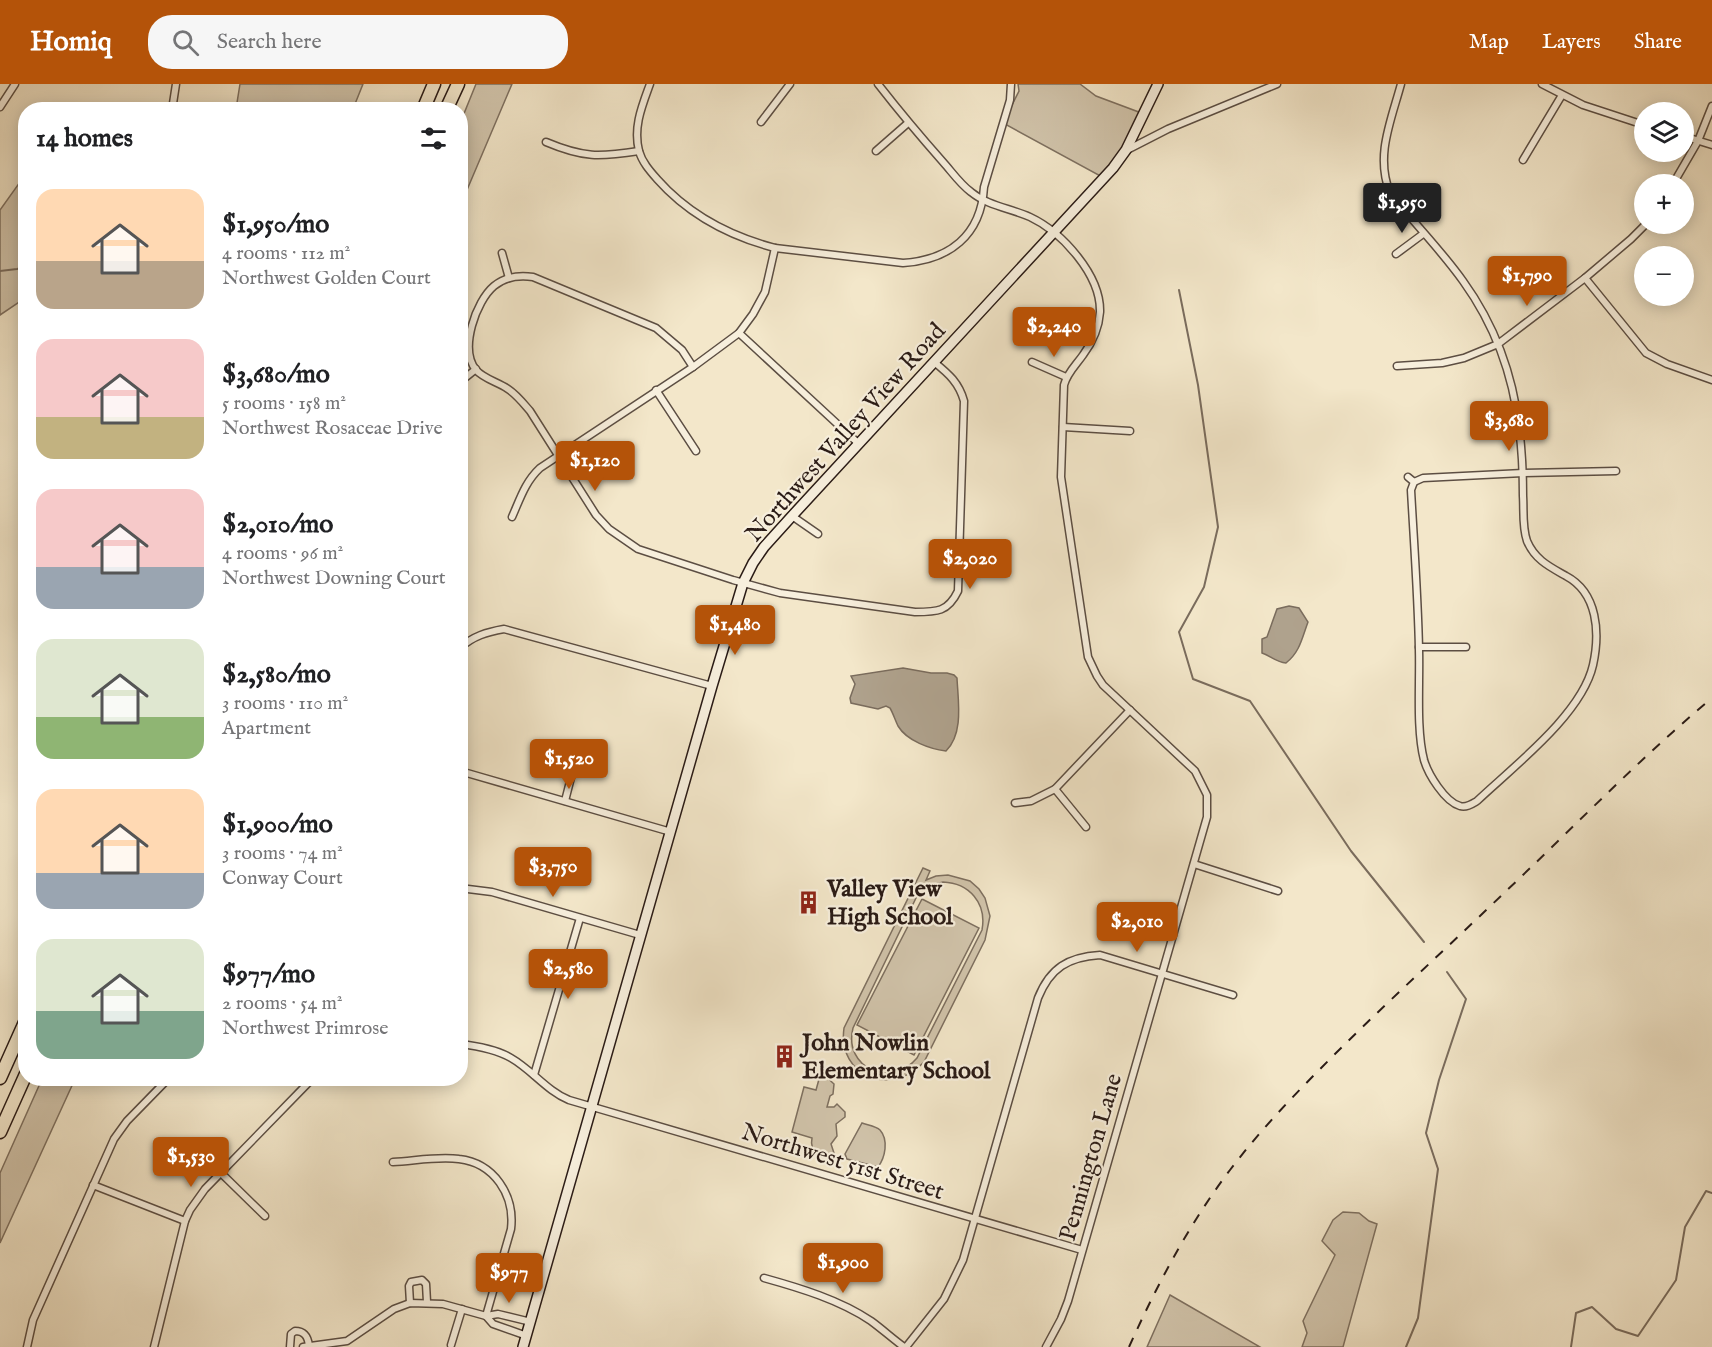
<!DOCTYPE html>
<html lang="en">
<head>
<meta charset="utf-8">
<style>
	:root { --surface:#fff; --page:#f6f6f6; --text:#202124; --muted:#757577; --accent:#b45309 }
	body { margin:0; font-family:"IM FELL English",serif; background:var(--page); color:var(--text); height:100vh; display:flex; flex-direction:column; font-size:22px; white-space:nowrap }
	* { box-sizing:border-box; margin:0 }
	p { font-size:20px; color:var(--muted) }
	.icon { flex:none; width:33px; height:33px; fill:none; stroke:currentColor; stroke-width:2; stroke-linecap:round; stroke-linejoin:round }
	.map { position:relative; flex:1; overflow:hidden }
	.drawer { position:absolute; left:18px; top:18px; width:450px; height:984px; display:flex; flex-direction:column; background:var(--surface); border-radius:24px; box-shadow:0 3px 15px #0003 }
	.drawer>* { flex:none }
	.buttons { position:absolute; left:1634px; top:18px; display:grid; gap:12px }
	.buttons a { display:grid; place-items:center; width:60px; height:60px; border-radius:50%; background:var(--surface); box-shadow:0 3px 15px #0003; font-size:30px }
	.price { position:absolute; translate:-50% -51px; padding:0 14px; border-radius:6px; background:var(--accent); color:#fff; font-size:20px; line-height:39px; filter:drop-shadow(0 2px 3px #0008) }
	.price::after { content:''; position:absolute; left:50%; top:36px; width:18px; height:14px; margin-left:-9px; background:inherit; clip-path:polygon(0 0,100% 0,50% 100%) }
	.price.on { background:#222; color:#fff }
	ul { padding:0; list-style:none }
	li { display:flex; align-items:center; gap:18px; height:150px; padding:0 18px }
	li span { display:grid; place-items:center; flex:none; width:168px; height:120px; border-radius:18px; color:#555 }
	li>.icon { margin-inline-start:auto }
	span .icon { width:72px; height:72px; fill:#fffc; stroke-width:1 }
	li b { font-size:26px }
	h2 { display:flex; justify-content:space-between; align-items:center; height:72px; padding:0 18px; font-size:26px }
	header { display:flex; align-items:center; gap:36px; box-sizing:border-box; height:84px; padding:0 30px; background:var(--accent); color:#fff }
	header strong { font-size:28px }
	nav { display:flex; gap:33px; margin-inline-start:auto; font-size:21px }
	.search { width:420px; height:54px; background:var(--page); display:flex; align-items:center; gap:15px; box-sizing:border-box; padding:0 21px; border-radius:24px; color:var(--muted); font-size:22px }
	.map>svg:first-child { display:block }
	.green { fill:#d1c4ab; stroke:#7e7060; stroke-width:1.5; fill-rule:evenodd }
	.water { fill:#afa28d; stroke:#7a6c5d; stroke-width:1.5 }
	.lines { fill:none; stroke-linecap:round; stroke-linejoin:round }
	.stream { stroke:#7a6c5d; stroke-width:2 }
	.street-casing { stroke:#5c4e43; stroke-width:9 }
	.secondary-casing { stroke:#2a1b16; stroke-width:12 }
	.highway-casing { stroke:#2a1b16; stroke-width:15 }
	.street { stroke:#f7efdd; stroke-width:6 }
	.secondary { stroke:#f7efdd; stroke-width:9 }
	.highway { stroke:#f3e7ca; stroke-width:12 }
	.rail { stroke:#2a1b16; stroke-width:2; stroke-dasharray:10 10; stroke-linecap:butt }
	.labels { text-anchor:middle; stroke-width:4.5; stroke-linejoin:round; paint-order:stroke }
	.street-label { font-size:24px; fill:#2a1b16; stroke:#f7efdd }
	.poi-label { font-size:24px; font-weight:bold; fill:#2a1b16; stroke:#f7efdd; text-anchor:start }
</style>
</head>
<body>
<header>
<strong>Homiq</strong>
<div class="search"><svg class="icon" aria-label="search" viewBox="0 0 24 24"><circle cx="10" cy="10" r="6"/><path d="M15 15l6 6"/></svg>Search here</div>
<nav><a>Map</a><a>Layers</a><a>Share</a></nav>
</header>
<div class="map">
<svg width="1712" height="1263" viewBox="0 0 1712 1263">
	<rect width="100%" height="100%" fill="#f3e7ca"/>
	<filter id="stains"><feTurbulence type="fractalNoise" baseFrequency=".00333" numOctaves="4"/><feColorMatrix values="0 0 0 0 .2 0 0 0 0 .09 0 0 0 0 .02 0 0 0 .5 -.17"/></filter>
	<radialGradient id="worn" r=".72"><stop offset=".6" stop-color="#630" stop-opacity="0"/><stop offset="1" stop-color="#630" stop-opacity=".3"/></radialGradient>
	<g class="green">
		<polygon points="240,0 363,0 353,25 236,25"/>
		<polygon points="476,0 512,0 461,120 461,37"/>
		<polygon points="1018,0 1080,0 1096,12 1144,30 1104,94 1003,39 1019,7"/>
		<polygon points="25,91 25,214 0,231 0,126"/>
		<path d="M923 784 930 787 926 796 936 792 948 791 970 797 979 805 985 814 990 832 985 856 924 978C892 1013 837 993 844 944ZM943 798C969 799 987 819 982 846L917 974C891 1005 843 984 853 944L917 812 928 802Z"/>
		<polygon points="922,815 979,844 914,971 857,941"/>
		<path d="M821 988 834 1000 833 1010 830 1012 827 1023H834L837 1020 845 1028V1033L836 1040 837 1052 831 1060 834 1069C822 1081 809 1067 812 1054L792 1048 804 1003 816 1006Z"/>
		<polygon points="42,995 75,995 0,1159 0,1089"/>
		<path d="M862 1039C867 1041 876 1042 880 1046 889 1056 885 1074 878 1083L847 1075 845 1070Z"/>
		<polygon points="1343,1128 1359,1129 1369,1137 1377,1140 1343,1263 1302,1263 1307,1249 1303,1237 1335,1171 1322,1157 1333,1136"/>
		<polygon points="1170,1211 1260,1263 1147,1263"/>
	</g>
	<g class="water">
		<path d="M1289 522 1299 524 1308 538C1302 554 1300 568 1286 579 1276 578 1271 572 1262 569V555L1267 553 1277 525Z"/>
		<path d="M903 584 931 589H947L954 591 957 594C958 617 964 649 946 667 930 665 907 657 898 642 895 636 893 629 890 624L886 622 878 625 851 619 850 614 855 600 851 592Z"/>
	</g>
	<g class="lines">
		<g class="stream">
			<polyline points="0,187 17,185 26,183"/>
			<polyline points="1179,206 1198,301 1218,443 1204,503 1179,548 1193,595 1250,617 1351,767 1424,858"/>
			<polyline points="1406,1263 1418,1234 1438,1085 1426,1049 1439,996 1466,915 1447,888"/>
			<polyline points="1571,1263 1576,1229 1592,1223 1616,1245 1638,1252 1676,1196 1685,1143 1706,1107 1712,1109"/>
		</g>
		<defs>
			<g id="street">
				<path d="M650 0C642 22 633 43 639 67 642 78 650 87 657 95 688 130 729 152 775 164L903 179C949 176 981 152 984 103L1010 16 1011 0"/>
				<path d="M878 0C899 27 920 52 943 78 952 88 960 100 971 108 988 122 1010 124 1030 133 1062 148 1101 191 1100 228 1099 243 1092 259 1083 271 1076 281 1067 289 1064 301L1061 393 1088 573 1097 592 1103 601 1195 687 1207 711V733L1068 1217 1061 1235 1046 1263"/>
				<path d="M1401 0C1391 37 1375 72 1390 109 1414 139 1441 166 1463 197 1494 240 1513 291 1519 344 1522 366 1523 389 1523 412 1524 426 1522 443 1527 457 1535 476 1550 483 1566 492 1598 509 1600 549 1593 581 1582 630 1514 682 1477 717 1472 720 1466 724 1460 722 1445 718 1428 690 1424 676 1416 645 1420 599 1419 566 1418 513 1414 460 1411 406L1414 398 1408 393"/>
				<polyline points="1542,0 1583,21 1644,41"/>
				<polyline points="0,23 15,0"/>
				<polyline points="172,26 176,0"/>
				<polyline points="761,38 790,0"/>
				<polyline points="1683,52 1712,61"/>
				<path d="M546 58C584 74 599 73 639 67"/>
				<polyline points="1127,66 1168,45 1277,0"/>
				<polyline points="876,67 908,39"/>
				<polyline points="1523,76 1562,11"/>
				<polyline points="1673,100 1698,57 1712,22"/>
				<polyline points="502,169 509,194"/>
				<polyline points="1396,170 1423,150"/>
				<polyline points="1585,194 1646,269 1667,280 1712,296"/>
				<polyline points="739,249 859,360"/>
				<polyline points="1032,278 1066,293"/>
				<polyline points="1397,282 1442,279 1464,274 1498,260 1585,194 1631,155 1646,140"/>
				<path d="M693 283 682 266 656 244 533 193C519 191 506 192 494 202 476 217 459 265 476 286 484 295 498 298 508 305 517 311 523 319 530 327L596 431 609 445 638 465 733 496 780 509 915 528C937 528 948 528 958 507L964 317C959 299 949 290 934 278"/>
				<polyline points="460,298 476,285"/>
				<polyline points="656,306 696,367"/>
				<polyline points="1063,343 1130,347"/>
				<polyline points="1414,398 1423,394 1523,389 1616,387"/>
				<polyline points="792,432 818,450"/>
				<path d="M512 433C520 415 525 398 540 384L693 283 739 249 753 230 765 208 775 164"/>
				<polyline points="1419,563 1466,563"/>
				<path d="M460 564C473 552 487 548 504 545L712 602"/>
				<polyline points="460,687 671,748"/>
				<polyline points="1055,705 1086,743"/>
				<polyline points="565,717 575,678"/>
				<polyline points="1015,719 1031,717 1055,705 1130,626"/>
				<polyline points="1194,780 1278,807"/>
				<polyline points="460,804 492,808 640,851"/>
				<path d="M460 960C477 962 496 965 511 974 532 986 547 1007 569 1016L1082 1166"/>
				<polyline points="534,991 580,834"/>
				<path d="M393 1078C414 1077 438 1072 459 1075 494 1079 515 1111 511 1145L486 1232"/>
				<polyline points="221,1089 265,1132"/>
				<polyline points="93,1101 185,1137"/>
				<path d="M764 1194C800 1204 840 1216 871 1237 882 1245 893 1255 904 1263"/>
				<polyline points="410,1219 409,1202 411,1198 422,1196 426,1200 427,1218"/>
				<polyline points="486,1232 493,1240 527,1252"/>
				<polyline points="451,1261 462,1225"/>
				<polyline points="27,1263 33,1236 114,1055 127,1037 169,994"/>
				<polyline points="154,1263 185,1137 190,1126 205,1105 313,994"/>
				<path d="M290 1263 291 1250 295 1247C305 1247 308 1253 309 1262"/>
				<polyline points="303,1263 347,1257 394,1225 410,1219 443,1220 486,1232 498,1230 531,1238"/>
				<path d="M906 1263 944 1215 963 1176 1038 914C1050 884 1068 873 1100 871L1233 911"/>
			</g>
			<polyline id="secondary" points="523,1263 712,602 743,499 753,479 764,463 792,432 1113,84 1126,66 1158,0"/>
			<g id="highway">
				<polyline points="423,26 434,0"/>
				<polyline points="446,26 458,0"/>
				<polyline points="0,994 26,936"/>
				<polyline points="0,1048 26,990"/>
			</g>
		</defs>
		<use href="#street" class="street-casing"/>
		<use href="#secondary" class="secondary-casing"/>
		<use href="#highway" class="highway-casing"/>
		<use href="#street" class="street"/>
		<use href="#secondary" class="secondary"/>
		<use href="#highway" class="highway"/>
		<path class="rail" d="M1129 1263C1157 1201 1189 1140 1230 1086 1261 1045 1297 1008 1333 972 1389 916 1447 864 1504 809 1573 744 1639 675 1712 614"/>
	</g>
	<defs>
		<symbol id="building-bare" viewBox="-9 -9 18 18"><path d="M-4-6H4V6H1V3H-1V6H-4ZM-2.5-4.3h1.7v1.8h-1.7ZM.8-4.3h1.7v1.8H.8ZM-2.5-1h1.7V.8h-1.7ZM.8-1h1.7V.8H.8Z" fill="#8f2418" stroke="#f7efdd" stroke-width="2.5" paint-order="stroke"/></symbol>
	</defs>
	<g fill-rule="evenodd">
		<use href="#building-bare" x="792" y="802" width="33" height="33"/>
		<use href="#building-bare" x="768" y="956" width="33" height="33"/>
	</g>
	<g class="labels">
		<g class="street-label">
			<text transform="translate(845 348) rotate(-48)" y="8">Northwest Valley View Road</text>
			<text transform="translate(1090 1073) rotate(-74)" y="8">Pennington Lane</text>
			<text transform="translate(843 1077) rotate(17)" y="8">Northwest 51st Street</text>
		</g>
		<g class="poi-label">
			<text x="827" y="812">Valley View<tspan x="827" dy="28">High School</tspan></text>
			<text x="802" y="966">John Nowlin<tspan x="802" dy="28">Elementary School</tspan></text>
		</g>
	</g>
	<rect width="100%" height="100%" filter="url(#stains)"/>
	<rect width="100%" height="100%" fill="url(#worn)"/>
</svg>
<div class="buttons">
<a><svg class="icon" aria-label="layers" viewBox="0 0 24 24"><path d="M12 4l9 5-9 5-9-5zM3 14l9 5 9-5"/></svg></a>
<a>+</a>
<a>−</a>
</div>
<b class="price on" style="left:1402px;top:150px">$1,950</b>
<b class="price" style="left:1527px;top:223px">$1,790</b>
<b class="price" style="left:1054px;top:274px">$2,240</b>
<b class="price" style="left:1509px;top:368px">$3,680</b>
<b class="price" style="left:595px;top:408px">$1,120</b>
<b class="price" style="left:970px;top:506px">$2,020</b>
<b class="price" style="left:735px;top:572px">$1,480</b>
<b class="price" style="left:569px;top:706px">$1,520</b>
<b class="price" style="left:553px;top:814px">$3,750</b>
<b class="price" style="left:1137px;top:869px">$2,010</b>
<b class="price" style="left:568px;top:916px">$2,580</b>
<b class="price" style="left:191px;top:1104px">$1,530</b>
<b class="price" style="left:843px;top:1210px">$1,900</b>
<b class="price" style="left:509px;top:1220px">$977</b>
<section class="drawer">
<h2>14 homes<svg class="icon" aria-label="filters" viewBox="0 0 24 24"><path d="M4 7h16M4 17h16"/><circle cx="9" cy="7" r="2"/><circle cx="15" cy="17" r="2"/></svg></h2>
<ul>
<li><span style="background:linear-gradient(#ffd9b3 60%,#b9a48a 0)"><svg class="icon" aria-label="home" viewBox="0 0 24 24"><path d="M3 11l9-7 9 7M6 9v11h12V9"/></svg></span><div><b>$1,950/mo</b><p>4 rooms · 112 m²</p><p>Northwest Golden Court</p></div></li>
<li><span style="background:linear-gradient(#f6c9c9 65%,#c2b280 0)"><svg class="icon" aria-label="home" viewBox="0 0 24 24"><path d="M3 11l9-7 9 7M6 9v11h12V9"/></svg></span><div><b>$3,680/mo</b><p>5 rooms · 158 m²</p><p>Northwest Rosaceae Drive</p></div></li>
<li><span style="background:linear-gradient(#f6c9c9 65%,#9aa5b1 0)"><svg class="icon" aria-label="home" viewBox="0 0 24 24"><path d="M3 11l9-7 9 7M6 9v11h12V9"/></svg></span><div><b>$2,010/mo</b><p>4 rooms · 96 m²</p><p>Northwest Downing Court</p></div></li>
<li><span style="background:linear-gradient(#dfe7d0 65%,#8fb573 0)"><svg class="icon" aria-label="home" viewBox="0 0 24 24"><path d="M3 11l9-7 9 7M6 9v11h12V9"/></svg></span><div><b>$2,580/mo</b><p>3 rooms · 110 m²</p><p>Apartment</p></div></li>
<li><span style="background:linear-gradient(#ffd9b3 70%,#9aa5b1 0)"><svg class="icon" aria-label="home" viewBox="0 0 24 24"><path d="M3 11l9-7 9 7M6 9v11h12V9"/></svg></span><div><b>$1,900/mo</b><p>3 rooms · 74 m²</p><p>Conway Court</p></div></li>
<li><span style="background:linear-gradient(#dfe7d0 60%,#7fa58c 0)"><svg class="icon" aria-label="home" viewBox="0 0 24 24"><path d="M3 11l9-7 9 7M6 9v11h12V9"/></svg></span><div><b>$977/mo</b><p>2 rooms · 54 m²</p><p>Northwest Primrose</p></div></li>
</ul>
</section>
</div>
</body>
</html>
